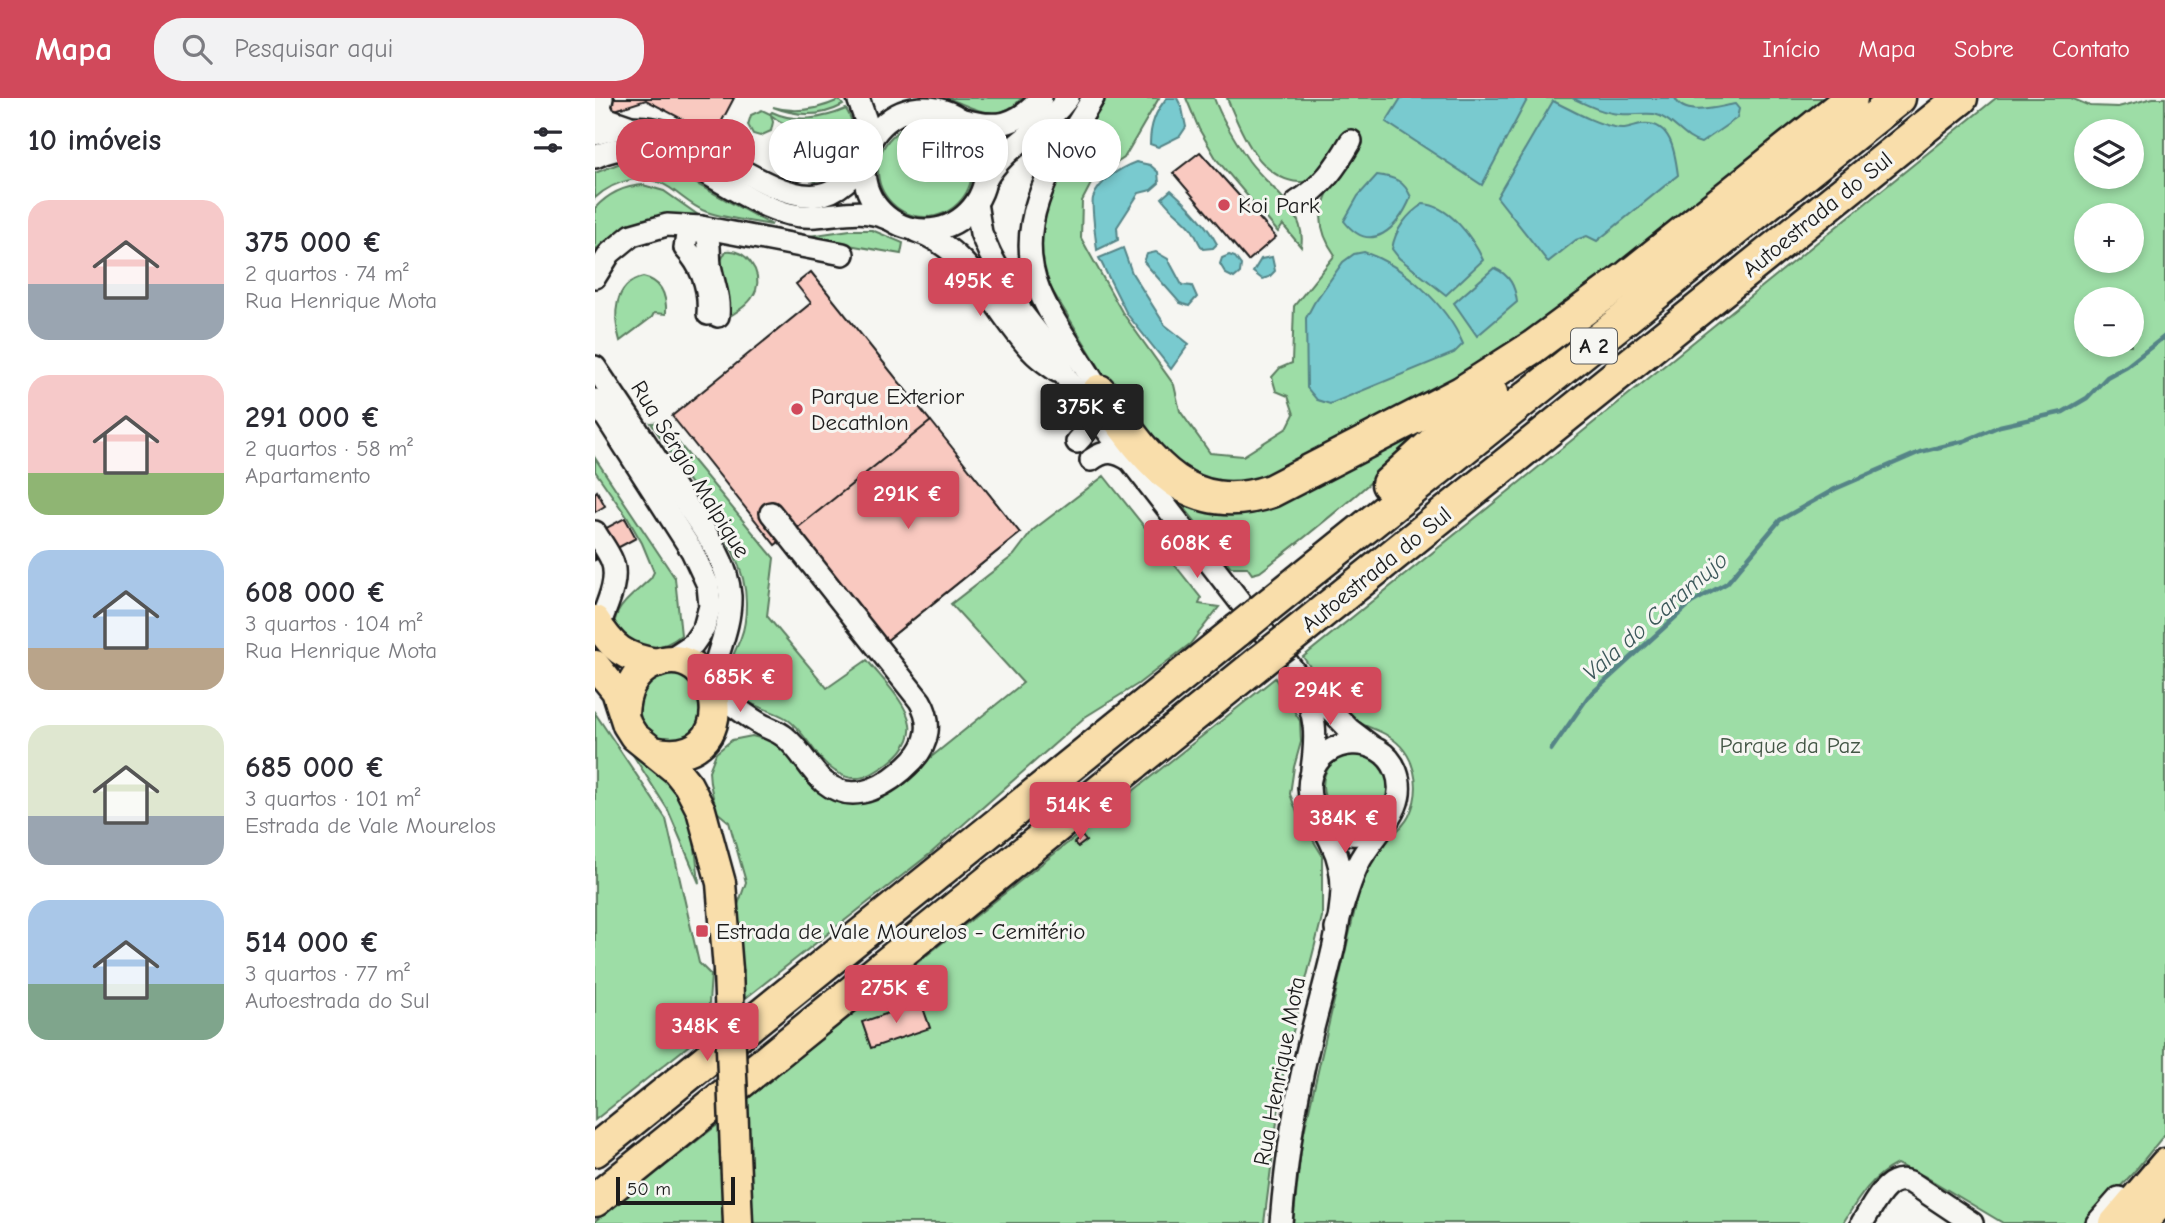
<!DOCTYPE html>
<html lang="pt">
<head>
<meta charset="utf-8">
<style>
	:root { --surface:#fff; --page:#f2f2f3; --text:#2b2b33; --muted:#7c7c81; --accent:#d1495b }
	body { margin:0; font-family:"Comic Neue",sans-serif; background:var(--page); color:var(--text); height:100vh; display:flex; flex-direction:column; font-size:26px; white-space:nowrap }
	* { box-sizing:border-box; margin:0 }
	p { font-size:23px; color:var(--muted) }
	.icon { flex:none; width:38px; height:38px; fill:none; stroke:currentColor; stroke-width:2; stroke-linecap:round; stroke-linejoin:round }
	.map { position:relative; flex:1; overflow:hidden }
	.details { display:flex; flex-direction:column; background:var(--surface); width:595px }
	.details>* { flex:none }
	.banner { position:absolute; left:21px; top:21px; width:665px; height:63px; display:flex; gap:14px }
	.controls { position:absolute; left:1479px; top:21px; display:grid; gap:14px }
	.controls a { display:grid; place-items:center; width:70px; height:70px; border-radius:50%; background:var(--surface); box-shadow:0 4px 10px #0003; font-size:35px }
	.scale { position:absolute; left:21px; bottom:18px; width:119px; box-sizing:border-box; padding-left:7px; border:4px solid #1c1c1c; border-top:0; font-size:19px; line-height:24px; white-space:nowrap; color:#1c1c1c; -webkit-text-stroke:5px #f6f6f2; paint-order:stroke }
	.price { position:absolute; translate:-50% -60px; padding:0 16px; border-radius:7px; background:var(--accent); color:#fff; font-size:23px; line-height:46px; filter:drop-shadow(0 2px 4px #0008) }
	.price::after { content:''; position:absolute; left:50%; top:42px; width:21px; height:16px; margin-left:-10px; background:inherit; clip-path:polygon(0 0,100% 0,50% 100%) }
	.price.active { background:#222; color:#fff }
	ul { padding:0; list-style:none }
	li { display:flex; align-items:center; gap:21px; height:175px; padding:0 28px }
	li span { display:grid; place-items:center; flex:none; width:196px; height:140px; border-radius:21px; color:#555 }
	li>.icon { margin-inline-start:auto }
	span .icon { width:84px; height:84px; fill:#fffc; stroke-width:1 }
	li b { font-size:30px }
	h2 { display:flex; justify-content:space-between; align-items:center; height:84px; padding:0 28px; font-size:30px }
	.pill { padding:0 24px; border-radius:28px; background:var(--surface); box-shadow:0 4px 10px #0003; font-size:24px; line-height:63px }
	.pill.active { background:var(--accent); color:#fff }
	header { display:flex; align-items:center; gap:42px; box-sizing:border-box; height:98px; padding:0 35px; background:var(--accent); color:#fff }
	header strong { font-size:33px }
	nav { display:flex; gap:38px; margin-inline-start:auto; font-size:24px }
	.search { width:490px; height:63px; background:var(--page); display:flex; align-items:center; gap:18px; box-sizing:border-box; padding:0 24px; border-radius:28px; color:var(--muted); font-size:26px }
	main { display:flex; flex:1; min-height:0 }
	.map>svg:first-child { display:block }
	.green { fill:#9ddda6; stroke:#5c7c61; stroke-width:2; fill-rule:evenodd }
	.water { fill:#79cacf; stroke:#548487; stroke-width:2 }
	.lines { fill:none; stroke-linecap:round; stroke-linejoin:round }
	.stream { stroke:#548487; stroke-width:4.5 }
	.building { fill:#f9c9c0; stroke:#1c1c1c; stroke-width:2 }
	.minor-casing { stroke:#1c1c1c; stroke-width:26 }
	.major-casing { stroke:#1c1c1c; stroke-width:33 }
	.highway-casing { stroke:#1c1c1c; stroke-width:37 }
	.minor { stroke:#f6f6f2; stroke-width:21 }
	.major { stroke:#f9deab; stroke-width:28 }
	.highway { stroke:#f9deab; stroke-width:32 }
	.major-bridge-casing { stroke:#1c1c1c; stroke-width:33; stroke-linecap:butt }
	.highway-bridge-casing { stroke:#1c1c1c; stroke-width:37; stroke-linecap:butt }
	.major-bridge { stroke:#f9deab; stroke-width:28 }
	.highway-bridge { stroke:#f9deab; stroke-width:32 }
	.poi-dot { fill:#d1495b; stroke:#f6f6f2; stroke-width:2.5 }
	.labels { text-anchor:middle; stroke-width:6; stroke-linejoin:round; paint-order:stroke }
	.shield { fill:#f6f6f2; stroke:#5d5d5c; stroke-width:2 }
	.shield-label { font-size:21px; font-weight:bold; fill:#1c1c1c }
	.poi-label { font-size:23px; fill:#1c1c1c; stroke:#f6f6f2; text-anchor:start }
	.street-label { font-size:23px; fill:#1c1c1c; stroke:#f6f6f2 }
	.park-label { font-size:23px; fill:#435645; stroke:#f6f6f2 }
	.water-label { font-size:24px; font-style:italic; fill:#3d595b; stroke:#f6f6f2 }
</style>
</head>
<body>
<header>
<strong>Mapa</strong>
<div class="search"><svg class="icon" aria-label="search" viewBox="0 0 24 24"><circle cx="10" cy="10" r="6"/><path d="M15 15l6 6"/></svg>Pesquisar aqui</div>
<nav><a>Início</a><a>Mapa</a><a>Sobre</a><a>Contato</a></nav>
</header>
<main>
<section class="details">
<h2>10 imóveis<svg class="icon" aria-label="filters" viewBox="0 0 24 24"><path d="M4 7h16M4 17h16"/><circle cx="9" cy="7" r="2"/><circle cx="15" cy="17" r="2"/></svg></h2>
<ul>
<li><span style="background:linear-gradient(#f6c9c9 60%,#9aa5b1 0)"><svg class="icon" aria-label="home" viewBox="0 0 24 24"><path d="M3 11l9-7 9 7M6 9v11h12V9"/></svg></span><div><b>375 000 €</b><p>2 quartos · 74 m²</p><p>Rua Henrique Mota</p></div></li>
<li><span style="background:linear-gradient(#f6c9c9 70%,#8fb573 0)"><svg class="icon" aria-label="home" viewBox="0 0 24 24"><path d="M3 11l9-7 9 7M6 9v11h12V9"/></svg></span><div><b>291 000 €</b><p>2 quartos · 58 m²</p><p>Apartamento</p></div></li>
<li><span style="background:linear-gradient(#a9c7e8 70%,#b9a48a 0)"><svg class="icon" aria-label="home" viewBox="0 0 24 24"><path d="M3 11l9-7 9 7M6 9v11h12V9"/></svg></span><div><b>608 000 €</b><p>3 quartos · 104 m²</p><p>Rua Henrique Mota</p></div></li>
<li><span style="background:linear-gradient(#dfe7d0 65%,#9aa5b1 0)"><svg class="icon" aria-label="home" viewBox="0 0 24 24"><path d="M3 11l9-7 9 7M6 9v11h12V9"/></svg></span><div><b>685 000 €</b><p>3 quartos · 101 m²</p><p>Estrada de Vale Mourelos</p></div></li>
<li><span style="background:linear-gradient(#a9c7e8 60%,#7fa58c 0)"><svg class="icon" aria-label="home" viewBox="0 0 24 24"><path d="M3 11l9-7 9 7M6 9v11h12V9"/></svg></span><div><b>514 000 €</b><p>3 quartos · 77 m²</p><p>Autoestrada do Sul</p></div></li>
</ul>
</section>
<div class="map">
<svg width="1570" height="1125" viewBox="0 0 1570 1125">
	<rect width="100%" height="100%" fill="#f6f6f2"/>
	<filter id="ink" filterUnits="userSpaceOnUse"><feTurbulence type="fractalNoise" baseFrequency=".0143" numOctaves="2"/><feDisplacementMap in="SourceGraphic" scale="14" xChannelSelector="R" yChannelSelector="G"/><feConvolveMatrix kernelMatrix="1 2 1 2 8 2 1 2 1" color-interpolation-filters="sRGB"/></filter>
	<g filter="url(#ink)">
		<g class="green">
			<path d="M352 0H427C402 28 380 10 352 0Z"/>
			<path d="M508 0H564L529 60 499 80 487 103 486 140 527 214 579 287 585 313 615 355 648 358 692 330 699 316 693 298 681 293 677 279 685 270 697 265 699 208 740 157C718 126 725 107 742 76 731 79 717 85 704 84 664 81 645 32 632 0H1232L1015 173 864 285 707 370 637 390 591 379 518 292 449 179 444 155 449 107 472 59Z"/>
			<path d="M591 0H619C627 22 641 44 654 63 673 89 713 113 706 149L688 127 683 134 622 62 604 31Z"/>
			<path d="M1401 0H1476L1495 8 1523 9 1558 0H1570V1036L1539 1074 1491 1125H1408L1329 1078 1302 1066C1276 1079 1263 1101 1248 1125H698L707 1043 768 776C774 766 780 754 789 745 798 736 808 730 814 718 828 689 820 654 793 638 783 631 769 629 759 621 738 605 723 579 708 559ZM1491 33H1536V79H1491ZM1491 117H1536V163H1491ZM1491 201H1536V247H1491Z"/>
			<path d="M244 2 248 7C226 19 201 18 178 9 201 16 222 12 244 2Z"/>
			<path d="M251 11C269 40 253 76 220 83L209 79C221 79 231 77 239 67 244 60 248 51 247 42 242 14 212 31 195 27 187 26 181 21 176 17L178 24 176 33 165 38 158 36 153 27 156 17 167 12 175 16 177 14C200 25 228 21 251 11Z"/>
			<circle cx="330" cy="72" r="47"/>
			<path d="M47 64 71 69 177 127C156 123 133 121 112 114 98 109 88 99 75 90 51 74 21 81 0 100V75L23 66Z"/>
			<path d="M48 87 69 93 106 119C60 123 36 119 0 152V110C13 96 29 88 48 87Z"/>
			<polygon points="255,132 277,132 308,145 306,156 207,139"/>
			<path d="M131 153C151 151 167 173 161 192 156 206 143 213 132 220L125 164Z"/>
			<path d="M48 179C67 183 72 199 71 216L59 215 57 219 25 243C18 219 18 186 48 179Z"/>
			<path d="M66 324 179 460 172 518 232 590 272 562C307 605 346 636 278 675 266 682 255 682 243 675 221 663 212 635 192 621 174 609 144 609 136 584 130 568 141 553 146 539 150 529 151 518 151 507 152 465 125 431 103 397 87 373 72 349 56 325Z"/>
			<path d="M839 327C783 380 727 427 665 474L657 476 652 469H636L577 394 600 405Z"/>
			<path d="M0 360 80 480 86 537C69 552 42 555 27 536 23 532 19 528 20 522 23 506 45 491 56 480L59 474 47 445 32 419 0 373Z"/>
			<path d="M509 378 606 500 604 506 624 509 595 546 543 586 490 619 336 755 143 906 141 859 143 807 151 784 134 724 122 714 120 708 115 685 114 673 121 655 137 642 157 638 169 641 171 637C212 668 230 735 294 693L428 585 356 506 419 457 438 432Z"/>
			<circle cx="75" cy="609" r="33"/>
			<polygon points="680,580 705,623 706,644 699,669 695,696 703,717 727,757 727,819 689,969 669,1125 158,1125 151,1001"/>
			<polygon points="0,615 71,721 104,865 116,877 112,933 0,1022"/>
			<circle cx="761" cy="688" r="33"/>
			<path d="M38 657C50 665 63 672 74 682 97 701 101 756 104 785L73 712Z"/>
			<polygon points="126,1024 129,1125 0,1125 0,1123"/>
		</g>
		<g class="water">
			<path d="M572 0H582L587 10 591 29 585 38 563 49 555 46C555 29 561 12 572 0Z"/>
			<polygon points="806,0 933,0 887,87 791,24"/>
			<path d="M977 0H1080C1089 20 1122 9 1140 6L1144 11 1142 20 1106 45C1088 41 1078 20 1059 16 1048 15 1036 17 1025 16 1008 15 992 7 977 0Z"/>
			<path d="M958 3C977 12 998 25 1019 29 1030 32 1036 28 1046 26 1076 22 1080 54 1083 77L1002 143 992 138 981 142 953 164 902 99Z"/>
			<path d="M541 64 555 67 563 74 564 85 556 92 544 95 522 129 523 142 502 152C501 143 496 106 498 100 504 83 525 70 541 64Z"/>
			<path d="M782 77C800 79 809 83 816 99 803 130 776 158 749 123L763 98Z"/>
			<path d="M576 92C594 108 611 125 622 146L618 150 608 151C603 145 601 137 596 130 587 119 577 114 567 100Z"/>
			<path d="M828 106C854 107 878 140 888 162L851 197 804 160 797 151C800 132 812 116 828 106Z"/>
			<polygon points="528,150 537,175 570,227 594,246 576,271 532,216 504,160"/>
			<polygon points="561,154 573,161 587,187 597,188 602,199 594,208 585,205 549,164 552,156"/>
			<path d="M769 154C809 168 852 207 868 246L859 255 735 306 722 302 712 290 711 220 719 205 748 164 759 156Z"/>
			<polygon points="634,157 640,159 646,167 645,175 639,180 631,176 625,166 627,160"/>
			<polygon points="677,159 680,173 674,179 667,181 658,174 666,161"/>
			<path d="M899 170C915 177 920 188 922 204L882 238 859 205Z"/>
		</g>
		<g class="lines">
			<polyline class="stream" points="956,652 993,599 1096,505 1132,485 1185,422 1240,391 1325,354 1369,343 1405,328 1468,314 1492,300 1512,279 1532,268 1570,238"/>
		</g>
		<g class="building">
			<polygon points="0,0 139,0 119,38 51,2 20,12 0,4"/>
			<polygon points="605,54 681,139 653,163 578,75"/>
			<polygon points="216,174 425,435 291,543 201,431 180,447 77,318 216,205 201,186"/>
			<polygon points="336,323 425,435 291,543 201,431"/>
			<polygon points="2,393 10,408 0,414 0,395"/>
			<polygon points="30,420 41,440 0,462 0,436"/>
			<polygon points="487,738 491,743 483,749 479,745"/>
			<polygon points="326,904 335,930 276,950 267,924"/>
		</g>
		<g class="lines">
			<defs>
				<g id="minor">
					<polyline points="7,0 5,9 10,20 33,28"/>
					<polyline points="263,0 271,23 272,50"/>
					<path d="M498 0C463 59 415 121 444 192 459 228 485 259 504 293"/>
					<circle cx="330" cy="71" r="61"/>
					<path d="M365 21C401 31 421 29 446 0"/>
					<path d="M0 36C25 28 49 26 74 35 117 49 180 103 223 97 244 94 258 78 269 62"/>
					<path d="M0 59C71 24 129 100 194 116 231 125 257 104 294 121"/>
					<path d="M390 83C410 47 448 33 473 0"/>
					<path d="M702 104C728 88 741 69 756 43"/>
					<polyline points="381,105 386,135 395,156 427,215 456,252 472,281 702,577 754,631 775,647"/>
					<path d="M321 133C376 151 399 213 437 253 444 261 454 267 462 273"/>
					<polyline points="0,179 15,155 37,137 72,127 106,129 248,156"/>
					<path d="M113 216C115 191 107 168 90 150L92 137 106 129C117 141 113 152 115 167 118 185 125 199 123 218"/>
					<path d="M0 269C27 309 54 349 80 390 101 422 133 458 135 498 136 529 121 556 115 586"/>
					<polyline points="0,302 97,453 113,487 115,508 109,530 98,546 72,563"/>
					<path d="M482 344C495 331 496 322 491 305"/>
					<path d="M496 362C511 351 520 353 535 362"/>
					<path d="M0 434C5 443 13 453 17 463 25 483 10 510 4 528"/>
					<path d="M707 587C721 619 722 636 717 671"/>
					<path d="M118 593C133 603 147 615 162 624 171 630 182 632 190 639 206 652 214 671 229 684 260 709 295 686 318 662 334 645 337 623 325 603L176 415"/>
					<path d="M725 721C744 738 767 742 788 727"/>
					<path d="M686 1125C691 1063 700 1002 715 942 726 896 745 839 747 792 747 776 744 760 737 746 727 723 708 703 716 677 728 637 786 635 801 673 816 711 777 736 763 766 753 787 747 809 741 831"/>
					<path d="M1267 1125C1279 1107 1292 1073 1317 1085L1377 1125"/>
					<polyline points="1502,1125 1524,1100"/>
				</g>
				<g id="major">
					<path d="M0 522C17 550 29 560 62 565"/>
					<polyline points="0,567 21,593 32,627 39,638 81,672 93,687 106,712 126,785 133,872"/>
					<path d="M29 616C30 596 37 576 56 567 128 534 152 674 58 653"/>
					<polyline points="140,1055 143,1125"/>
					<polyline points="1519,1125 1570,1065"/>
					<polyline points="1548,1125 1570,1100"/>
				</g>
				<g id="highway">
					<path d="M504 293C549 355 588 423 676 393L866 295 938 249 1034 178 1256 0"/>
					<polyline points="793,386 870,316 896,295"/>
					<polyline points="670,510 1304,0"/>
					<polyline points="694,541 1366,0"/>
					<polyline points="0,1052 643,532"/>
					<polyline points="0,1102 666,563"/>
				</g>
			</defs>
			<use href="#minor" class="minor-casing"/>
			<use href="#major" class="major-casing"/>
			<use href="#highway" class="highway-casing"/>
			<use href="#minor" class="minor"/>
			<use href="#major" class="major"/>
			<use href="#highway" class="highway"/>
			<defs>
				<polyline id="major-bridge" points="133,872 140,1055"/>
				<g id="highway-bridge">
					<polyline points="643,532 670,510"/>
					<polyline points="666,563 694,541"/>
				</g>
			</defs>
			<use href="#major-bridge" class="major-bridge-casing"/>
			<use href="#highway-bridge" class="highway-bridge-casing"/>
			<use href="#major-bridge" class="major-bridge"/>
			<use href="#highway-bridge" class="highway-bridge"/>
		</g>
	</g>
	<g class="poi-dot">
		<circle cx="629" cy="107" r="7"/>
		<circle cx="202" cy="311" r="7"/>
		<rect x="100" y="826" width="14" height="14" rx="3.5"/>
	</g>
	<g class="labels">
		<rect class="shield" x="976" y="230.5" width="46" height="35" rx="5"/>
		<g class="shield-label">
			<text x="999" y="255">A 2</text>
		</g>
		<g class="poi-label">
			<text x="643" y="115">Koi Park</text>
			<text x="216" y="306">Parque Exterior<tspan x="216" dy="26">Decathlon</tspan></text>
			<text x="121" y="841">Estrada de Vale Mourelos - Cemitério</text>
		</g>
		<g class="street-label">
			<text transform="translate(1222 116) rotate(-39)" y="8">Autoestrada do Sul</text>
			<text transform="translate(96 371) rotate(58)" y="8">Rua Sérgio Malpique</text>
			<text transform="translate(781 471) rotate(-39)" y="8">Autoestrada do Sul</text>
			<text transform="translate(684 973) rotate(-79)" y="8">Rua Henrique Mota</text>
		</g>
		<g class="park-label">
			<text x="1195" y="655">Parque da Paz</text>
		</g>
		<g class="water-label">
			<text transform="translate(1060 518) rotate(-41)" y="8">Vala do Caramujo</text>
		</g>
	</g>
</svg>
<div class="controls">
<a><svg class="icon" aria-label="layers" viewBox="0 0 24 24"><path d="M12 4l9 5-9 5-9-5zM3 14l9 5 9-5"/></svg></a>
<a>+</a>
<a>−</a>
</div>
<div class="scale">50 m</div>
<b class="price" style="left:385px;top:220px">495K €</b>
<b class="price active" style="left:497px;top:346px">375K €</b>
<b class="price" style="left:313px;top:433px">291K €</b>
<b class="price" style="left:602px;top:482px">608K €</b>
<b class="price" style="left:145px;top:616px">685K €</b>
<b class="price" style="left:735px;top:629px">294K €</b>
<b class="price" style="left:485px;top:744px">514K €</b>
<b class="price" style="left:750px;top:757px">384K €</b>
<b class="price" style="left:301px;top:927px">275K €</b>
<b class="price" style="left:112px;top:965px">348K €</b>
<div class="banner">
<a class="pill active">Comprar</a>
<a class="pill">Alugar</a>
<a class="pill">Filtros</a>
<a class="pill">Novo</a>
</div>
</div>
</main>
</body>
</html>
